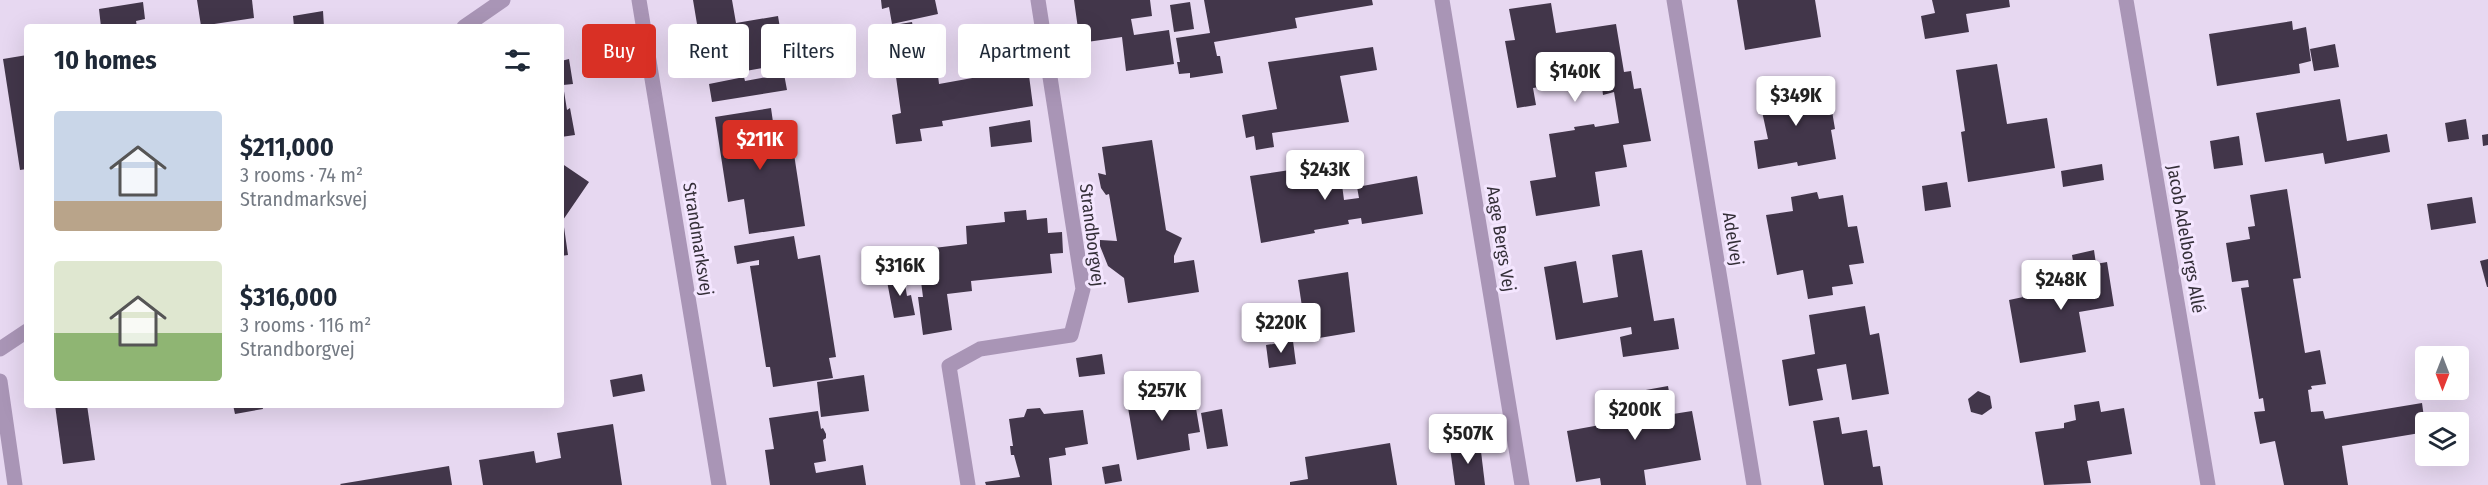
<!DOCTYPE html>
<html lang="en">
<head>
<meta charset="utf-8">
<style>
	:root { --surface:#fff; --page:#f2f2f3; --text:#1f2937; --muted:#747a83; --accent:#d93025 }
	body { margin:0; font-family:"Fira Sans Condensed",sans-serif; background:var(--page); color:var(--text); height:100vh; display:flex; flex-direction:column; font-size:22px; white-space:nowrap }
	* { box-sizing:border-box; margin:0 }
	p { font-size:20px; color:var(--muted) }
	.icon { flex:none; width:33px; height:33px; fill:none; stroke:currentColor; stroke-width:2; stroke-linecap:round; stroke-linejoin:round }
	.map { position:relative; flex:1; overflow:hidden }
	.details { position:absolute; left:24px; top:24px; width:540px; height:384px; display:flex; flex-direction:column; background:var(--surface); border-radius:6px; box-shadow:0 6px 24px #0002 }
	.details>* { flex:none }
	.top-card { position:absolute; left:582px; top:24px; width:570px; height:54px; display:flex; gap:12px }
	.needle { width:39px; rotate:180deg }
	.fabs { position:absolute; left:2415px; top:346px; display:grid; gap:12px }
	.fabs a { display:grid; place-items:center; width:54px; height:54px; border-radius:6px; background:var(--surface); box-shadow:0 6px 24px #0002; font-size:30px }
	.price { position:absolute; translate:-50% -51px; padding:0 14px; border-radius:6px; background:#fff; color:#222; font-size:20px; line-height:39px; filter:drop-shadow(0 2px 3px #0008) }
	.price::after { content:''; position:absolute; left:50%; top:36px; width:18px; height:14px; margin-left:-9px; background:inherit; clip-path:polygon(0 0,100% 0,50% 100%) }
	.price.current { background:var(--accent); color:#fff }
	ul { padding:0; list-style:none }
	li { display:flex; align-items:center; gap:18px; height:150px; padding:0 30px }
	li span { display:grid; place-items:center; flex:none; width:168px; height:120px; border-radius:6px; color:#555 }
	li>.icon { margin-inline-start:auto }
	span .icon { width:72px; height:72px; fill:#fffc; stroke-width:1 }
	li b { font-size:26px }
	h2 { display:flex; justify-content:space-between; align-items:center; height:72px; padding:0 30px; font-size:26px }
	.chip { padding:0 21px; border-radius:6px; background:var(--surface); box-shadow:0 6px 24px #0002; font-size:21px; line-height:54px }
	.chip.current { background:var(--accent); color:#fff }
	.map>svg:first-child { display:block }
	.building { fill:#42364a }
	.lines { fill:none; stroke-linecap:round; stroke-linejoin:round }
	.minor { stroke:#a995b6; stroke-width:15 }
	.labels { text-anchor:middle; stroke-width:6; stroke-linejoin:round; paint-order:stroke }
	.street-label { font-size:18px; fill:#342f38; stroke:#f4e6ff }
</style>
</head>
<body>
<div class="map">
<svg width="2488" height="485" viewBox="0 0 2488 485">
	<rect width="100%" height="100%" fill="#e7d8f1"/>
	<g class="building">
		<polygon points="197,0 252,0 254,18 201,26"/>
		<polygon points="693,0 732,0 736,23 778,16 786,64 706,78"/>
		<polygon points="881,0 935,0 938,14 892,24 889,7 882,9"/>
		<polygon points="1074,0 1150,0 1152,16 1131,19 1134,35 1169,30 1174,64 1126,71 1122,37 1080,43"/>
		<polygon points="1204,0 1372,0 1373,5 1295,18 1297,28 1214,42 1217,56 1220,56 1223,73 1190,78 1190,73 1179,74 1177,62 1180,62 1176,38 1210,33"/>
		<polygon points="1737,0 1815,0 1821,37 1745,50"/>
		<polygon points="1932,0 2009,0 2010,7 1966,14 1969,32 1925,39 1921,16 1935,13"/>
		<polygon points="143,2 145,19 136,21 137,27 101,27 99,9"/>
		<polygon points="1190,2 1194,29 1174,32 1170,5"/>
		<polygon points="1551,3 1556,33 1616,24 1624,72 1631,71 1634,89 1641,88 1651,141 1623,145 1627,167 1595,172 1600,206 1536,216 1530,181 1556,177 1549,134 1575,130 1574,127 1594,124 1595,127 1619,123 1614,92 1603,95 1601,78 1533,88 1536,105 1517,108 1505,41 1515,40 1509,9"/>
		<polygon points="323,11 324,27 294,27 293,16"/>
		<polygon points="2292,21 2293,30 2306,27 2311,61 2299,64 2300,73 2217,86 2209,34"/>
		<polygon points="912,22 915,37 933,33 939,84 1028,68 1033,106 942,121 943,126 920,129 922,141 896,144 892,115 901,113 891,41 872,44 870,29"/>
		<polygon points="2335,44 2339,67 2314,71 2310,49"/>
		<polygon points="1373,47 1377,70 1340,76 1349,122 1272,133 1274,147 1256,150 1254,136 1246,138 1242,115 1277,109 1268,62"/>
		<polygon points="27,55 27,169 20,170 3,59"/>
		<polygon points="569,59 573,84 563,85 567,110 570,108 575,135 561,137 561,61"/>
		<polygon points="1997,64 2007,124 2047,118 2055,168 1968,182 1961,132 1965,131 1956,70"/>
		<polygon points="784,74 787,90 712,102 709,84 744,77 745,81"/>
		<polygon points="1817,82 1820,101 1830,99 1835,129 1831,130 1836,159 1798,166 1797,162 1758,169 1754,141 1768,139 1758,93"/>
		<polygon points="2340,99 2347,141 2387,134 2390,152 2325,164 2323,153 2265,162 2256,113"/>
		<polygon points="771,108 776,143 792,141 805,226 749,234 744,199 728,202 715,117"/>
		<polygon points="2466,119 2469,139 2448,142 2445,123"/>
		<polygon points="1030,120 1032,142 991,147 989,127"/>
		<polygon points="2488,134 2488,145 2483,146 2482,135"/>
		<polygon points="2239,136 2243,165 2214,169 2210,141"/>
		<polygon points="1152,140 1166,230 1182,238 1174,256 1174,263 1194,260 1199,292 1128,303 1124,278 1108,266 1100,246 1100,240 1117,241 1109,194 1106,195 1101,188 1098,173 1106,175 1102,147"/>
		<polygon points="1334,159 1337,178 1341,177 1344,200 1359,198 1357,187 1417,176 1423,214 1362,224 1361,218 1348,220 1349,224 1314,230 1315,233 1261,243 1250,176 1290,170 1289,167"/>
		<polygon points="561,163 589,182 563,220 568,255 561,256"/>
		<polygon points="2102,164 2104,180 2063,187 2061,171"/>
		<polygon points="1947,182 1951,207 1925,211 1922,186"/>
		<polygon points="2287,189 2301,278 2293,279 2305,353 2320,350 2326,384 2311,386 2312,389 2308,390 2311,412 2323,411 2325,419 2422,403 2426,432 2342,446 2348,485 2284,485 2275,441 2260,444 2254,412 2265,411 2263,398 2259,399 2241,288 2249,287 2248,280 2232,282 2226,243 2250,239 2248,227 2255,226 2250,195"/>
		<polygon points="1817,192 1819,199 1843,195 1848,227 1857,226 1864,263 1849,265 1853,284 1832,287 1833,295 1808,299 1803,270 1777,275 1766,215 1793,211 1791,197"/>
		<polygon points="2472,197 2476,223 2431,230 2427,204"/>
		<polygon points="1026,210 1027,220 1047,218 1048,233 1062,232 1063,253 1050,254 1052,273 971,281 972,291 947,294 952,330 923,335 918,297 923,297 917,250 967,244 966,226 1005,222 1004,212"/>
		<polygon points="794,236 798,259 820,255 836,357 829,358 833,378 773,387 770,367 766,367 750,266 759,265 759,260 737,264 734,246"/>
		<polygon points="1642,250 1654,321 1674,318 1679,349 1623,357 1620,337 1632,334 1631,327 1556,340 1544,267 1576,261 1583,303 1618,297 1612,255"/>
		<polygon points="2094,250 2096,264 2107,262 2114,306 2079,312 2086,352 2020,363 2009,300 2066,288 2063,269 2074,267 2072,255"/>
		<polygon points="2488,259 2488,287 2487,287 2480,261"/>
		<polygon points="1348,272 1355,332 1307,340 1298,280"/>
		<polygon points="903,273 907,296 911,295 915,315 894,318 886,276"/>
		<polygon points="1865,306 1870,335 1879,333 1889,394 1852,400 1846,364 1817,369 1823,400 1789,406 1782,360 1815,354 1809,315"/>
		<polygon points="1293,341 1296,364 1269,368 1266,345"/>
		<polygon points="1102,354 1105,374 1079,377 1076,358"/>
		<polygon points="642,374 645,391 613,397 610,380"/>
		<polygon points="864,375 869,411 821,417 817,382"/>
		<polygon points="1180,386 1181,393 1193,391 1200,432 1188,434 1190,450 1137,460 1126,396"/>
		<polygon points="1668,386 1673,414 1692,411 1701,460 1644,470 1646,485 1601,485 1600,478 1576,482 1567,431 1622,421 1618,395"/>
		<polygon points="1978,391 1990,396 1992,408 1982,415 1971,412 1968,399"/>
		<polygon points="2099,401 2101,412 2124,408 2132,454 2087,461 2091,483 2044,485 2035,432 2064,428 2064,423 2076,420 2074,405"/>
		<polygon points="55,405 87,405 95,460 63,464"/>
		<polygon points="233,405 262,405 263,409 235,414"/>
		<polygon points="1040,408 1044,414 1083,410 1088,444 1065,448 1066,455 1049,458 1052,485 986,485 985,482 1020,477 1014,455 1011,455 1010,446 1013,446 1009,419 1024,417 1027,409"/>
		<polygon points="1222,409 1228,446 1207,449 1201,413"/>
		<polygon points="818,411 821,429 823,428 826,434 826,438 823,440 826,461 814,463 816,473 863,465 866,485 770,485 765,450 774,449 769,418"/>
		<polygon points="1839,417 1842,434 1867,430 1873,467 1880,466 1883,485 1824,485 1813,421"/>
		<polygon points="613,424 622,485 483,485 479,460 534,451 536,463 561,458 557,433"/>
		<polygon points="1390,443 1397,485 1290,485 1290,482 1308,479 1305,457"/>
		<polygon points="1480,443 1485,485 1455,485 1450,448"/>
		<polygon points="1119,464 1122,481 1105,484 1102,467"/>
		<polygon points="449,466 452,485 341,485 340,484"/>
	</g>
	<g class="lines">
		<g class="minor">
			<polyline points="639,0 719,485"/>
			<polyline points="1442,0 1522,485"/>
			<polyline points="1674,0 1754,485"/>
			<polyline points="2126,0 2208,485"/>
			<polyline points="464,27 503,0"/>
			<polyline points="0,349 27,331"/>
			<polyline points="0,381 15,485"/>
			<polyline points="968,485 949,366 980,349 1071,335 1083,289 1038,0"/>
		</g>
	</g>
	<g class="labels">
		<g class="street-label">
			<text transform="translate(1092 235) rotate(83)" y="6">Strandborgvej</text>
			<text transform="translate(698 239) rotate(81)" y="6">Strandmarksvej</text>
			<text transform="translate(1501 239) rotate(81)" y="6">Aage Bergs Vej</text>
			<text transform="translate(1733 239) rotate(81)" y="6">Adelvej</text>
			<text transform="translate(2186 239) rotate(80)" y="6">Jacob Adelborgs Allé</text>
		</g>
	</g>
</svg>
<div class="fabs">
<a><svg class="needle" viewBox="-14 -14 28 28"><path d="M0-13l5 13h-10z" fill="#e53935"/><path d="M0 13l5-13h-10z" fill="#747a83"/></svg></a>
<a><svg class="icon" aria-label="layers" viewBox="0 0 24 24"><path d="M12 4l9 5-9 5-9-5zM3 14l9 5 9-5"/></svg></a>
</div>
<b class="price" style="left:1575px;top:103px">$140K</b>
<b class="price" style="left:1796px;top:127px">$349K</b>
<b class="price current" style="left:760px;top:171px">$211K</b>
<b class="price" style="left:1325px;top:201px">$243K</b>
<b class="price" style="left:900px;top:297px">$316K</b>
<b class="price" style="left:2061px;top:311px">$248K</b>
<b class="price" style="left:1281px;top:354px">$220K</b>
<b class="price" style="left:1162px;top:422px">$257K</b>
<b class="price" style="left:1635px;top:441px">$200K</b>
<b class="price" style="left:1468px;top:465px">$507K</b>
<div class="top-card">
<a class="chip current">Buy</a>
<a class="chip">Rent</a>
<a class="chip">Filters</a>
<a class="chip">New</a>
<a class="chip">Apartment</a>
</div>
<section class="details">
<h2>10 homes<svg class="icon" aria-label="filters" viewBox="0 0 24 24"><path d="M4 7h16M4 17h16"/><circle cx="9" cy="7" r="2"/><circle cx="15" cy="17" r="2"/></svg></h2>
<ul>
<li><span style="background:linear-gradient(#c9d6e8 75%,#b9a48a 0)"><svg class="icon" aria-label="home" viewBox="0 0 24 24"><path d="M3 11l9-7 9 7M6 9v11h12V9"/></svg></span><div><b>$211,000</b><p>3 rooms · 74 m²</p><p>Strandmarksvej</p></div></li>
<li><span style="background:linear-gradient(#dfe7d0 60%,#8fb573 0)"><svg class="icon" aria-label="home" viewBox="0 0 24 24"><path d="M3 11l9-7 9 7M6 9v11h12V9"/></svg></span><div><b>$316,000</b><p>3 rooms · 116 m²</p><p>Strandborgvej</p></div></li>
</ul>
</section>
</div>
</body>
</html>
